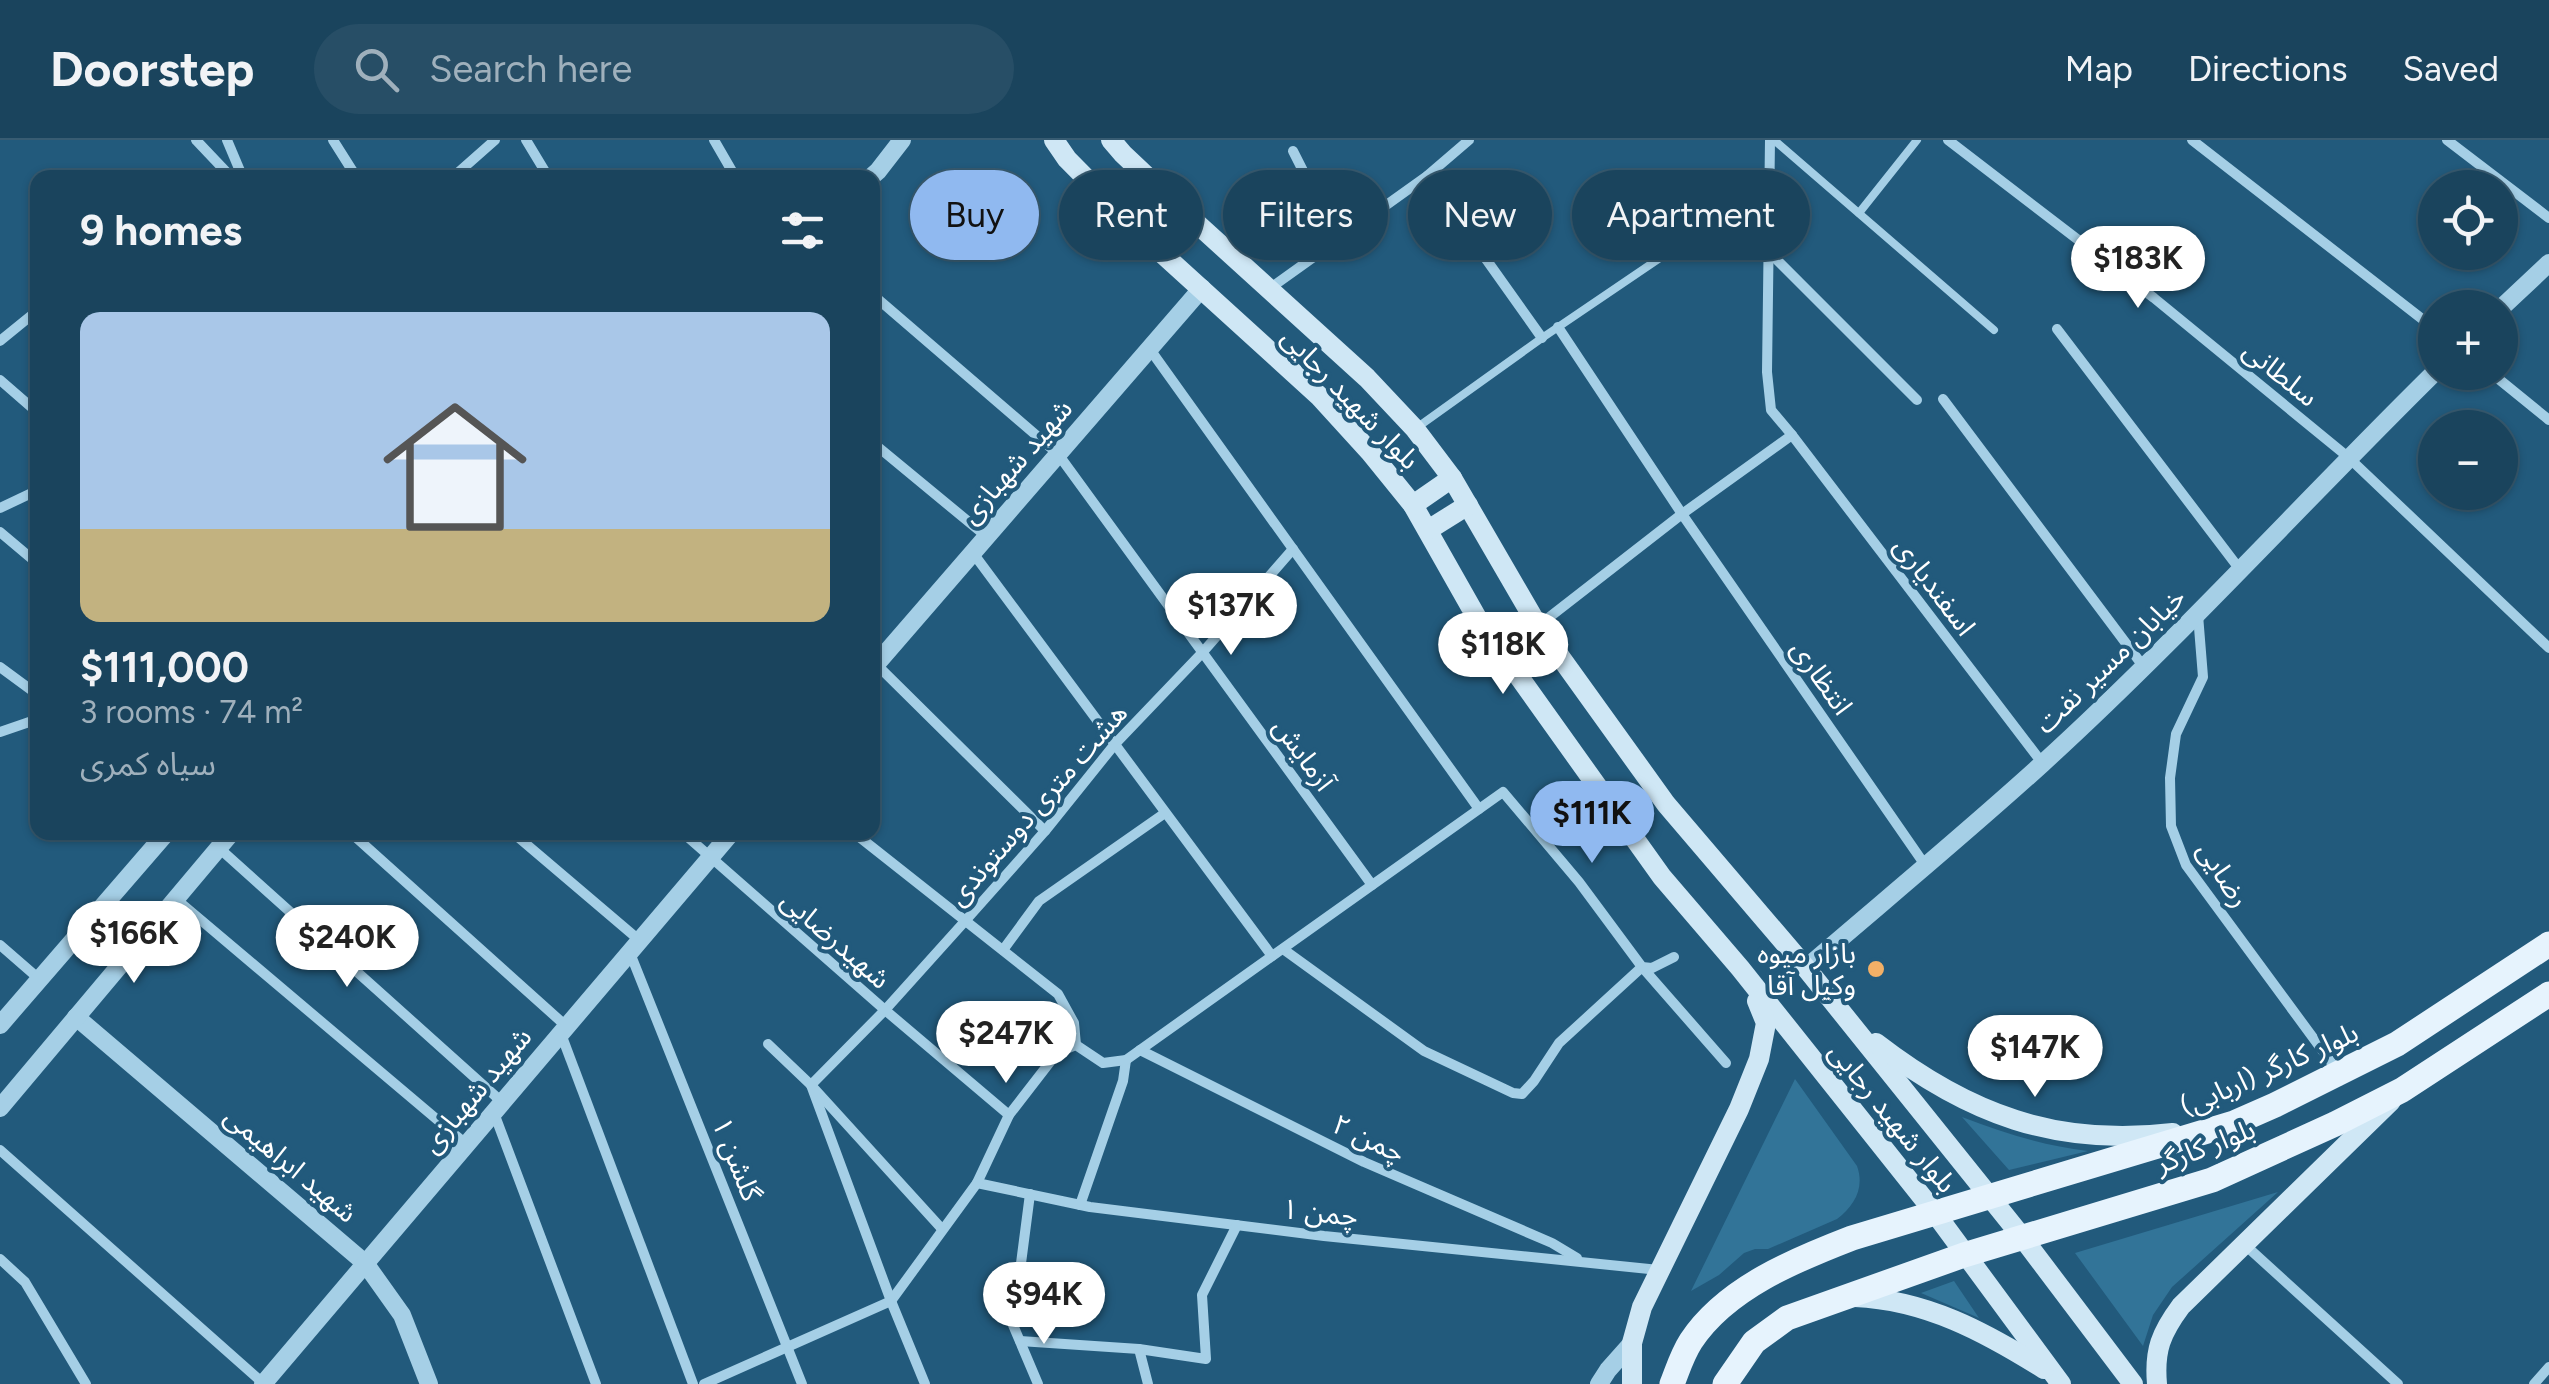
<!DOCTYPE html>
<html lang="en">
<head>
<meta charset="utf-8">
<style>
	:root { --surface:#1a445d; --page:#274e66; --text:#f1f3f6; --muted:#9fb0bc; --line:#385c72; --accent:#90b9f0 }
	body { margin:0; font-family:Figtree,"Noto Sans Arabic",sans-serif; background:var(--page); color:var(--text); height:100vh; display:flex; flex-direction:column; font-size:38px; white-space:nowrap }
	* { box-sizing:border-box; margin:0 }
	p { font-size:32px; color:var(--muted) }
	.icon { flex:none; width:55px; height:55px; fill:none; stroke:currentColor; stroke-width:2; stroke-linecap:round; stroke-linejoin:round }
	.map { position:relative; flex:1; overflow:hidden }
	.drawer { position:absolute; left:30px; top:30px; width:850px; height:670px; display:flex; flex-direction:column; background:var(--surface); border-radius:20px; box-shadow:0 2px 8px #0004,0 0 0 2px var(--line) }
	.drawer>* { flex:none }
	.hud { position:absolute; left:910px; top:30px; width:950px; height:90px; display:flex; gap:20px }
	.buttons { position:absolute; left:2418px; top:30px; display:grid; gap:20px }
	.buttons a { display:grid; place-items:center; width:100px; height:100px; border-radius:50%; background:var(--surface); box-shadow:0 2px 8px #0004,0 0 0 2px var(--line); font-size:50px }
	.price { position:absolute; translate:-50% -85px; padding:0 22px; border-radius:35px; background:#fff; color:#222; font-size:32px; line-height:65px; filter:drop-shadow(0 2px 5px #0008) }
	.price::after { content:''; position:absolute; left:50%; top:60px; width:30px; height:22px; margin-left:-15px; background:inherit; clip-path:polygon(0 0,100% 0,50% 100%) }
	.price.on { background:var(--accent); color:#111 }
	ul { padding:0; list-style:none }
	li { display:grid; align-content:center; gap:20px; height:530px; padding:0 50px }
	li span { display:grid; place-items:center; height:310px; border-radius:20px; color:#555 }
	li>.icon { margin-inline-start:auto }
	span .icon { width:180px; height:180px; fill:#fffc; stroke-width:1 }
	li b { font-size:42px }
	h2 { display:flex; justify-content:space-between; align-items:center; height:120px; padding:0 50px; font-size:42px }
	.chip { padding:0 35px; border-radius:45px; background:var(--surface); box-shadow:0 2px 8px #0004,0 0 0 2px var(--line); font-size:35px; line-height:90px }
	.chip.on { background:var(--accent); color:#111 }
	header { display:flex; align-items:center; gap:60px; box-sizing:border-box; height:140px; padding:0 50px; background:var(--surface); border-bottom:2px solid var(--line) }
	header strong { font-size:48px }
	nav { display:flex; gap:55px; margin-inline-start:auto; font-size:35px }
	.search { width:700px; height:90px; background:var(--page); display:flex; align-items:center; gap:25px; box-sizing:border-box; padding:0 35px; border-radius:55px; color:var(--muted); font-size:38px }
	.map>svg:first-child { display:block }
	.green { fill:#327498 }
	.lines { fill:none; stroke-linecap:round; stroke-linejoin:round }
	.service { stroke:#a5cfe6; stroke-width:8 }
	.minor { stroke:#a5cfe6; stroke-width:10 }
	.tertiary { stroke:#a5cfe6; stroke-width:18 }
	.secondary { stroke:#cfe7f5; stroke-width:20 }
	.primary { stroke:#e6f3fd; stroke-width:25 }
	.poi-dot { fill:#f2b067; stroke:#225a7c; stroke-width:4 }
	.labels { text-anchor:middle; stroke-width:8; stroke-linejoin:round; paint-order:stroke }
	.street-label { font-size:28px; fill:#fff; stroke:#225a7c }
	.poi-label { font-size:28px; fill:#fff; stroke:#225a7c; text-anchor:end }
</style>
</head>
<body>
<header>
<strong>Doorstep</strong>
<div class="search"><svg class="icon" aria-label="search" viewBox="0 0 24 24"><circle cx="10" cy="10" r="6"/><path d="M15 15l6 6"/></svg>Search here</div>
<nav><a>Map</a><a>Directions</a><a>Saved</a></nav>
</header>
<div class="map">
<svg width="2549" height="1244" viewBox="0 0 2549 1244">
	<rect width="100%" height="100%" fill="#225a7c"/>
	<g class="green">
		<path d="M1795 939 1857 1026C1865 1048 1854 1066 1837 1079L1768 1109H1755L1744 1113 1719 1135 1691 1151Z"/>
		<path d="M1962 977C2004 993 2044 1006 2088 1011L2009 1030Z"/>
		<polygon points="2278,1052 2172,1147 2153,1175 2143,1206 2075,1113"/>
		<polygon points="1954,1141 1979,1178 1921,1153"/>
	</g>
	<g class="lines">
		<g class="service">
			<polyline points="1774,0 1994,190"/>
			<polyline points="1859,73 1917,0"/>
			<polyline points="1415,289 1542,198 1769,44"/>
		</g>
		<g class="minor">
			<polyline points="196,0 232,38"/>
			<polyline points="227,0 243,38"/>
			<polyline points="333,0 357,38"/>
			<polyline points="526,0 549,38"/>
			<polyline points="714,0 736,38"/>
			<polyline points="1948,0 2154,158 2348,317 2549,508"/>
			<polyline points="2192,0 2435,189"/>
			<polyline points="2447,0 2549,78"/>
			<polyline points="1293,11 1337,98"/>
			<polyline points="1427,36 1542,198"/>
			<polyline points="452,38 495,0"/>
			<polyline points="1768,111 1917,260"/>
			<polyline points="1269,149 1427,36 1469,0"/>
			<polyline points="872,154 1058,314 1372,745"/>
			<polyline points="1558,187 1682,374 1925,725"/>
			<polyline points="2057,189 2241,431"/>
			<polyline points="0,201 38,170"/>
			<polyline points="1149,208 1479,669"/>
			<polyline points="2490,232 2549,280"/>
			<polyline points="0,240 38,273"/>
			<polyline points="1943,259 2143,526"/>
			<polyline points="1792,295 2043,624"/>
			<polyline points="872,302 987,397"/>
			<polyline points="0,368 38,350"/>
			<polyline points="0,392 38,424"/>
			<polyline points="973,413 1272,816"/>
			<polyline points="2198,475 2203,537 2176,594 2170,638 2171,686 2186,725 2339,933"/>
			<polyline points="1538,486 1682,374 1792,295 1771,270 1767,232 1770,0"/>
			<polyline points="875,523 1045,691"/>
			<polyline points="0,527 38,555"/>
			<polyline points="0,592 38,579"/>
			<polyline points="350,692 566,886"/>
			<polyline points="512,692 639,800"/>
			<polyline points="682,692 885,870 1009,975"/>
			<polyline points="853,692 1058,854 1074,883 1076,905"/>
			<polyline points="219,708 502,962"/>
			<polyline points="176,759 466,1004"/>
			<polyline points="0,805 38,838"/>
			<polyline points="1283,809 1424,911 1513,953 1522,954 1534,941 1559,903 1642,827 1726,923"/>
			<polyline points="1003,810 1039,761 1165,673"/>
			<polyline points="630,813 802,1244"/>
			<polyline points="561,894 693,1244"/>
			<polyline points="768,904 811,945 942,1089"/>
			<polyline points="1140,910 1364,1022 1552,1103 1577,1118"/>
			<polyline points="494,973 596,1244"/>
			<polyline points="0,1010 264,1244"/>
			<polyline points="977,1043 1090,1067 1324,1096 1659,1130"/>
			<polyline points="1030,1054 1013,1185 1038,1244"/>
			<polyline points="1080,1065 1123,941 1126,920"/>
			<polyline points="2244,1104 2398,1244"/>
			<polyline points="0,1119 25,1142 86,1244"/>
			<polyline points="1020,1201 1139,1209 1206,1219 1202,1155 1237,1085"/>
			<polyline points="1139,1209 1148,1244"/>
			<polyline points="704,1244 891,1161 977,1043 1009,975 1057,913 1076,905 1103,923 1126,920 1503,652 1579,742 1642,827 1652,828 1674,817"/>
			<polyline points="925,1244 891,1161 811,945 885,870 966,780 1045,691 1115,604 1202,513 1293,409"/>
			<polyline points="2534,1244 2549,1227"/>
		</g>
		<g class="tertiary">
			<polyline points="870,38 878,31 902,0"/>
			<polyline points="2500,169 2549,123"/>
			<polyline points="872,529 1202,148"/>
			<path d="M1806 828C1885 760 1965 694 2042 624 2179 499 2303 362 2435 232"/>
			<polyline points="76,877 365,1123 402,1175 429,1244"/>
			<polyline points="0,885 167,692"/>
			<polyline points="0,968 232,692"/>
			<polyline points="263,1244 732,692"/>
			<polyline points="1599,1244 1608,1230 1632,1203"/>
		</g>
		<g class="secondary">
			<polyline points="1054,0 1067,19 1144,97 1319,256 1370,312 1413,365 1477,478 1662,737 1740,828 1935,1073 2061,1244"/>
			<polyline points="1111,0 1123,14 1193,80 1367,238 1415,289 1452,338 1538,486 1666,664 1806,828 2022,1097 2133,1244"/>
			<polyline points="1413,365 1452,338"/>
			<polyline points="1428,390 1468,365"/>
			<path d="M1876 903C1968 974 2056 1007 2173 993"/>
			<path d="M1855 1157C1926 1160 1985 1192 2044 1229"/>
			<polyline points="1632,1244 1632,1203 1642,1167 1739,969 1759,919 1766,883 1757,861"/>
			<path d="M2157 1244C2154 1210 2161 1193 2181 1166L2391 961"/>
		</g>
		<g class="primary">
			<path d="M1672 1244C1678 1229 1682 1215 1691 1201 1726 1148 1795 1120 1852 1098L2234 983 2275 965 2397 904 2549 804"/>
			<polyline points="1725,1244 1754,1202 1787,1178 1964,1115 2212,1040 2335,984 2402,950 2549,854"/>
		</g>
	</g>
	<circle class="poi-dot" cx="1876" cy="829" r="10"/>
	<g class="labels">
		<g class="street-label">
			<text transform="translate(2281 233) rotate(39)" y="10">سلطانی</text>
			<text transform="translate(1351 258) rotate(46)" y="10">بلوار شهید رجایی</text>
			<text transform="translate(1016 321) rotate(-49)" y="10">شهید شهبازی</text>
			<text transform="translate(1935 446) rotate(53)" y="10">اسفندیاری</text>
			<text transform="translate(2110 520) rotate(-44)" y="10">خیابان مسیر نفت</text>
			<text transform="translate(1822 537) rotate(55)" y="10">انتظاری</text>
			<text transform="translate(1304 614) rotate(54)" y="10">آزمایش</text>
			<text transform="translate(1037 664) rotate(-49)" y="10">هشت متری دوستوندی</text>
			<text transform="translate(2224 734) rotate(57)" y="10">رضایی</text>
			<text transform="translate(836 799) rotate(41)" y="10">شهیدرضایی</text>
			<text transform="translate(2269 929) rotate(-24)" y="10">بلوار کارگر (اربابی)</text>
			<text transform="translate(476 950) rotate(-50)" y="10">شهید شهبازی</text>
			<text transform="translate(1893 977) rotate(51)" y="10">بلوار شهید رجایی</text>
			<text transform="translate(1369 998) rotate(25)" y="10">چمن ۲</text>
			<text transform="translate(2205 1006) rotate(-21)" y="10">بلوار کارگر</text>
			<text transform="translate(737 1019) rotate(68)" y="10">گلشن ۱</text>
			<text transform="translate(291 1024) rotate(40)" y="10">شهید ابراهیمی</text>
			<text transform="translate(1320 1072) rotate(6)" y="10">چمن ۱</text>
		</g>
		<g class="poi-label">
			<text x="1856" y="823">بازار میوه<tspan x="1856" dy="32">وکیل آقا</tspan></text>
		</g>
	</g>
</svg>
<div class="buttons">
<a><svg class="icon" aria-label="locate" viewBox="0 0 24 24"><circle cx="12" cy="12" r="6"/><path d="M12 2v4M12 18v4M2 12h4M18 12h4"/></svg></a>
<a>+</a>
<a>−</a>
</div>
<b class="price" style="left:2138px;top:171px">$183K</b>
<b class="price" style="left:1231px;top:518px">$137K</b>
<b class="price" style="left:1503px;top:557px">$118K</b>
<b class="price on" style="left:1592px;top:726px">$111K</b>
<b class="price" style="left:134px;top:846px">$166K</b>
<b class="price" style="left:347px;top:850px">$240K</b>
<b class="price" style="left:1006px;top:946px">$247K</b>
<b class="price" style="left:2035px;top:960px">$147K</b>
<b class="price" style="left:1044px;top:1207px">$94K</b>
<div class="hud">
<a class="chip on">Buy</a>
<a class="chip">Rent</a>
<a class="chip">Filters</a>
<a class="chip">New</a>
<a class="chip">Apartment</a>
</div>
<section class="drawer">
<h2>9 homes<svg class="icon" aria-label="filters" viewBox="0 0 24 24"><path d="M4 7h16M4 17h16"/><circle cx="9" cy="7" r="2"/><circle cx="15" cy="17" r="2"/></svg></h2>
<ul>
<li><span style="background:linear-gradient(#a9c7e8 70%,#c2b280 0)"><svg class="icon" aria-label="home" viewBox="0 0 24 24"><path d="M3 11l9-7 9 7M6 9v11h12V9"/></svg></span><div><b>$111,000</b><p>3 rooms · 74 m²</p><p>سیاه کمری</p></div></li>
</ul>
</section>
</div>
</body>
</html>
